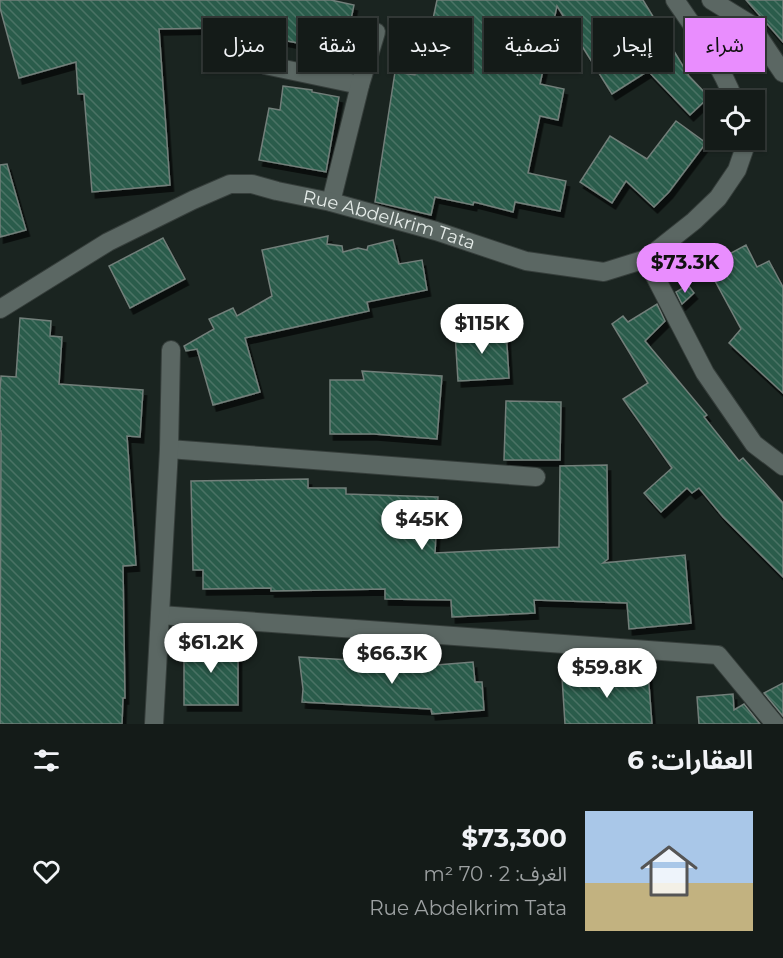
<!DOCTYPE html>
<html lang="ar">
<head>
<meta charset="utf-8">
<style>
	:root { --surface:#141b18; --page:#1d2421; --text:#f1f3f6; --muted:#9da1a2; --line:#333937; --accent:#e98dfe }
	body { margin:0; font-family:Montserrat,"Noto Sans Arabic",sans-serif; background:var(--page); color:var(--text); direction:rtl; height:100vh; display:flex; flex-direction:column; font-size:22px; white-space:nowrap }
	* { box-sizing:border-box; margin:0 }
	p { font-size:20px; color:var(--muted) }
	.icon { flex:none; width:33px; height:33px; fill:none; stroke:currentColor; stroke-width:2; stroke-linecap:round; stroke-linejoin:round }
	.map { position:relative; height:724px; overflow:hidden; direction:ltr }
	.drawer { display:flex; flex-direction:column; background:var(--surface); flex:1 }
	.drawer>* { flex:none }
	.top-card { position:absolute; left:18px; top:18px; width:747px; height:54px; direction:rtl; display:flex; gap:12px }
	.tools { position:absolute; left:705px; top:90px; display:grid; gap:12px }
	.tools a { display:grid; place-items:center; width:60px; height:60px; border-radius:0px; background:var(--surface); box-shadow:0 2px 4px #0004,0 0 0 2px var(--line); font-size:30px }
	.price { position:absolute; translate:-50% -51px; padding:0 14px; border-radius:21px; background:#fff; color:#222; font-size:20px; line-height:39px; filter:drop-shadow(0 2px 3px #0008) }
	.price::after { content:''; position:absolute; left:50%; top:36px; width:18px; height:14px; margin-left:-9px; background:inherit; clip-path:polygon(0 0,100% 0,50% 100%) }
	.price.on { background:var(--accent); color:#111 }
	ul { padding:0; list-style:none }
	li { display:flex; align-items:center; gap:18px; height:150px; padding:0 30px }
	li+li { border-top:2px solid var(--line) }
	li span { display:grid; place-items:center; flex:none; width:168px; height:120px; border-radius:0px; color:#555 }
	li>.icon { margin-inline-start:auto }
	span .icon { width:72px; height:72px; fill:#fffc; stroke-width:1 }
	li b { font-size:26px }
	h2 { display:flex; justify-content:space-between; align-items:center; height:72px; padding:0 30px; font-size:26px }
	.chip { padding:0 21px; border-radius:0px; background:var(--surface); box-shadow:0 2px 4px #0004,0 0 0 2px var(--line); font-size:21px; line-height:54px }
	.chip.on { background:var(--accent); color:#111 }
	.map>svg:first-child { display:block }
	.building { fill:url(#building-back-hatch); stroke:#727f7a; stroke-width:1.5; filter:url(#shadow) }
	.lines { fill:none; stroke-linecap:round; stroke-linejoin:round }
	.street-casing { stroke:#363e3b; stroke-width:20 }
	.street { stroke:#5b6763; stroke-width:18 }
	.labels { text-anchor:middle; stroke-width:4.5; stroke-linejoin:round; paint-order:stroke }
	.street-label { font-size:18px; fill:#e5ece9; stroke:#101b17 }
</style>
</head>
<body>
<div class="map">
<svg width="783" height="724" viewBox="0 0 783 724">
	<defs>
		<pattern id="building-back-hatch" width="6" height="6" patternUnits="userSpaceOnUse" patternTransform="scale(1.5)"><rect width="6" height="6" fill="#2b5b4b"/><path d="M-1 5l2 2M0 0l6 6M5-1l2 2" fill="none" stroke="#4a7365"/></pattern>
		<filter id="shadow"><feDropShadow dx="3.5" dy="6" stdDeviation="0" flood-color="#0009"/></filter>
	</defs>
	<rect width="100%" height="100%" fill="#1a2420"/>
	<g class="building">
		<polygon points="0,0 331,0 354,5 344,52 221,28 159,29 170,185 92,192 84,94 78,94 76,62 19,78 0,8"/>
		<polygon points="437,0 643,0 689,76 709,97 690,115 648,71 612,94 557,6 540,84 564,89 558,120 540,116 528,173 566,181 560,211 515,202 513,212 474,202 473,205 435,197 431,215 375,202 395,72 415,75 427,18 433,19"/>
		<polygon points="746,0 783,0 783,42"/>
		<polygon points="283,86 312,90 312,92 339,97 326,172 259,160 269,108 280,110"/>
		<polygon points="676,121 706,143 669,192 654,207 626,181 612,203 580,182 610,136 647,159"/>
		<polygon points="7,164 26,230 0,237 0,165"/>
		<polygon points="328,236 327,244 342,246 343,252 358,248 367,250 368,246 393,240 399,264 422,260 427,290 367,302 369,311 245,338 260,392 213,405 197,349 186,351 184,346 214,329 209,319 233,308 237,316 272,296 262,250"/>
		<polygon points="163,238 185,279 130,308 109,266"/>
		<polygon points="746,245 757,267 769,261 783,287 783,393 729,343 741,329 707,266"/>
		<polygon points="688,285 694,293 682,304 676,292"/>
		<polygon points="657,304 665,321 645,341 707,415 704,417 739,461 743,458 783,503 783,577 723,517 699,488 692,493 687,488 661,512 644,493 672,468 623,399 648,383 612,324 623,316 628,322"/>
		<polygon points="20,318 51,321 50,336 62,337 59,384 143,390 140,437 127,436 136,565 123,566 125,698 123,698 122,724 0,724 1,431 0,431 0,390 1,376 16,377"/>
		<polygon points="506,329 509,378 458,381 455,333"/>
		<polygon points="362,371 442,376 437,439 374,434 330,434 330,380 364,380"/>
		<polygon points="506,401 561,402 560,460 504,460"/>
		<polygon points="607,465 608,559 603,563 685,555 691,623 629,629 627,603 534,600 535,613 452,617 451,600 385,599 385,589 271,591 271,588 203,589 203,570 193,570 191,481 308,479 308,488 346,488 346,494 438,497 435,553 559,547 560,466"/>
		<rect x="184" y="644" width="54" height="61"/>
		<polygon points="299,657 436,665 473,662 475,682 482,682 484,710 432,714 431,709 302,702 303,689"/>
		<polygon points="648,672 652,724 565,724 562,677"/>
		<polygon points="783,683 783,716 764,693"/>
		<polygon points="733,694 734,710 744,704 760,724 699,724 697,697"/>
	</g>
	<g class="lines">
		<defs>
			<g id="street">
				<path d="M675 0C697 32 720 63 734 100"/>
				<polyline points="711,0 750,24 783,73"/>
				<polyline points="265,65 360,85"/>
				<polyline points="331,202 360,85 376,32"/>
				<polyline points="646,259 705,373 754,444 783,466"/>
				<path id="s1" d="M0 309 108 242 193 200 230 184H252L277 191 331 202 436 231 526 261 604 272 646 259 694 221 718 198 737 170 745 147 744 140"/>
				<polyline points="169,449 536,477"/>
				<polyline points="160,615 718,655 775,724"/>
				<polyline points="154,724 169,449 171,350"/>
			</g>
		</defs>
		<use href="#street" class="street-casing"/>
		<use href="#street" class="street"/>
	</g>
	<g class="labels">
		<g class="street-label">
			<text dy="6" stroke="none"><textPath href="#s1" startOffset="426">Rue Abdelkrim Tata</textPath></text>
		</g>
	</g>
</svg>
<div class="tools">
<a><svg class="icon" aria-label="locate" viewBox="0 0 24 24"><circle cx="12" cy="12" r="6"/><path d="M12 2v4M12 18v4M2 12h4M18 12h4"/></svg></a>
</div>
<b class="price on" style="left:685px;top:294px">$73.3K</b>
<b class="price" style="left:482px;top:355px">$115K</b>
<b class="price" style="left:422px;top:551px">$45K</b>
<b class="price" style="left:211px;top:674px">$61.2K</b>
<b class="price" style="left:392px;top:685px">$66.3K</b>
<b class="price" style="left:607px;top:699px">$59.8K</b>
<div class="top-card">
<a class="chip on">شراء</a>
<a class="chip">إيجار</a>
<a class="chip">تصفية</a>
<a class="chip">جديد</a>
<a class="chip">شقة</a>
<a class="chip">منزل</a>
</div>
</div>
<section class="drawer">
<h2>العقارات: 6<svg class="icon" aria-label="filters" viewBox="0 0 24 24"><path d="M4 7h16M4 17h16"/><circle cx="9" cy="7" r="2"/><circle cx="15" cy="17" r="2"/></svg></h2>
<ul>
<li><span style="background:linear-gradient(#a9c7e8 60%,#c2b280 0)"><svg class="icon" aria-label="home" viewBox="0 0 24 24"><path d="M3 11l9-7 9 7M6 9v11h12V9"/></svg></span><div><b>$73,300</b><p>الغرف: 2 · 70 m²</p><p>Rue Abdelkrim Tata</p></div><svg class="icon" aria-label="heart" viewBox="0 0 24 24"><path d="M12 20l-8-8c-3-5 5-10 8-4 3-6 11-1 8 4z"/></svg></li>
</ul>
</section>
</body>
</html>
